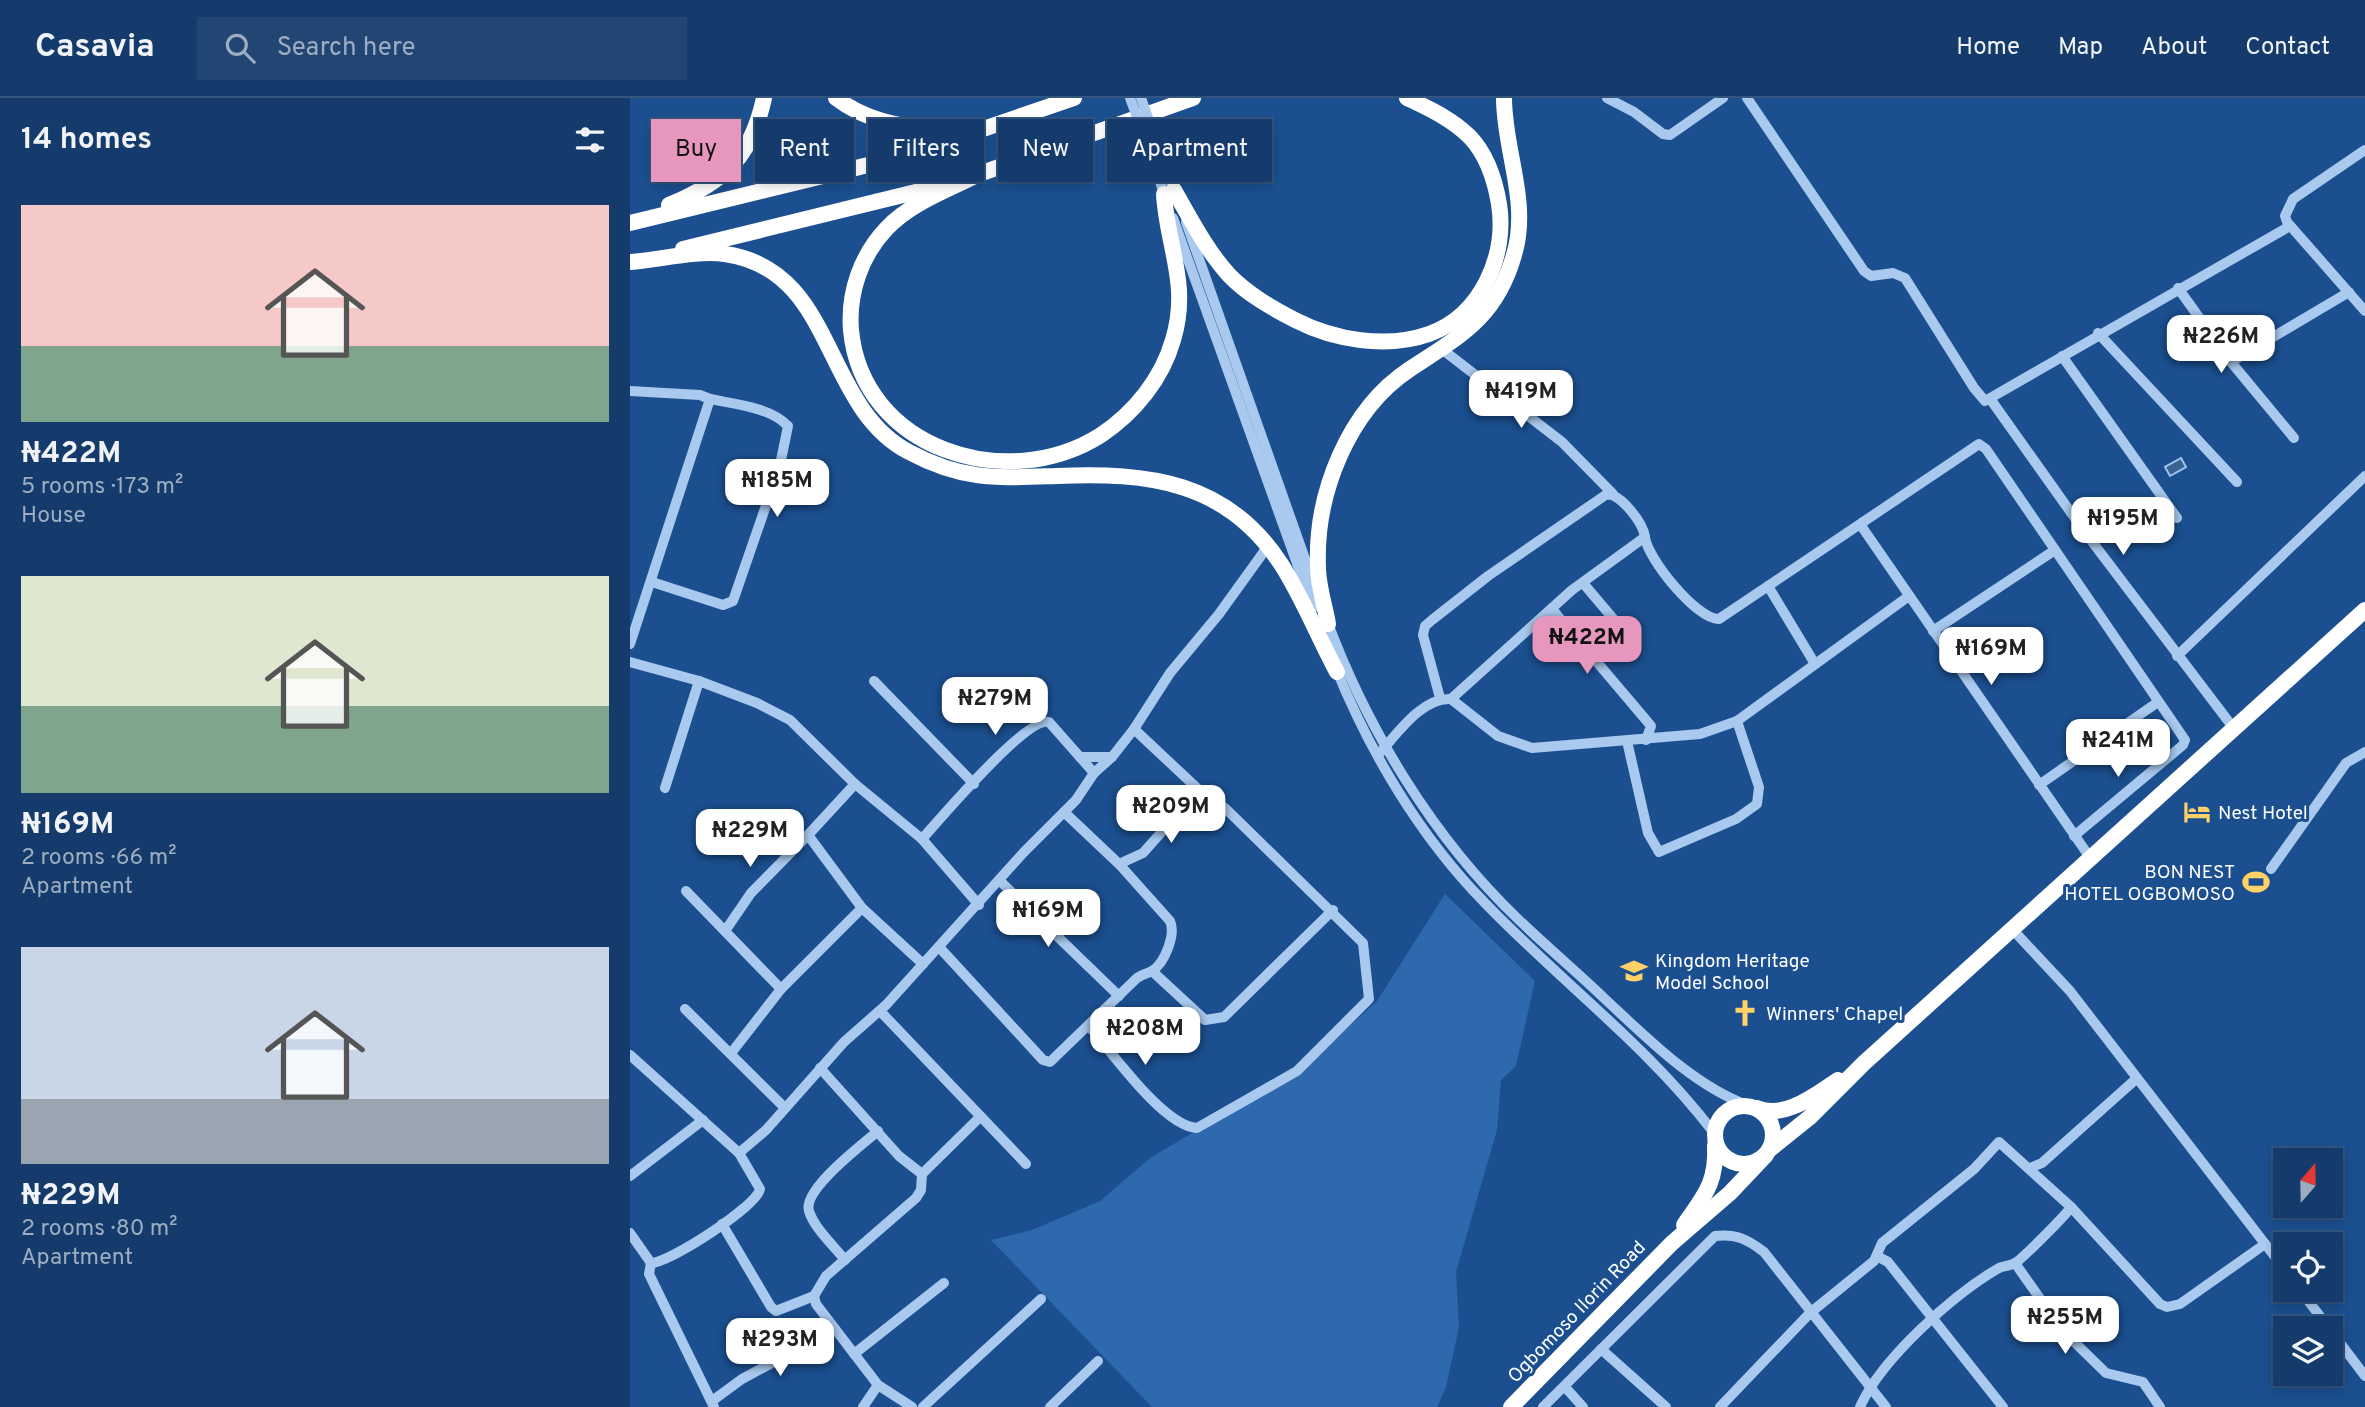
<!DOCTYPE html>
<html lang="en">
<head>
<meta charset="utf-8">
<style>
	:root { --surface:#143b6b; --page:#214673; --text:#f1f3f6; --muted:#9dadc1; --line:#33557e; --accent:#e797bd }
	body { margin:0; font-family:Overpass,sans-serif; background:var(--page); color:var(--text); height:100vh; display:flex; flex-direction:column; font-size:26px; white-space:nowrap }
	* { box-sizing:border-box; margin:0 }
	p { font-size:23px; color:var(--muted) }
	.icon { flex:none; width:38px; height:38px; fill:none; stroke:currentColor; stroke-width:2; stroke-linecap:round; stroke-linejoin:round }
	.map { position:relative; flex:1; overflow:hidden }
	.side { display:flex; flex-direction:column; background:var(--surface); width:630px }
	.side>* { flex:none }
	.guide { position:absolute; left:21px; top:21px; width:665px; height:63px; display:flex; gap:14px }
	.needle { width:46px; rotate:20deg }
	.controls { position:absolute; left:1643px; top:1050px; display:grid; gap:14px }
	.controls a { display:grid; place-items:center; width:70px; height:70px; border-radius:0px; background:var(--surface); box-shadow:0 4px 10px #0003,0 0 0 2px var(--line); font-size:35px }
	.price { position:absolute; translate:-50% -60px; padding:0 16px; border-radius:14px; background:#fff; color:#222; font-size:23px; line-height:46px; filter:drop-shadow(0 2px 4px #0008) }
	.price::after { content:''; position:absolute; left:50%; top:42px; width:21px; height:16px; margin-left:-10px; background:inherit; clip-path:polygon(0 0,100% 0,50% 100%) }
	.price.on { background:var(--accent); color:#111 }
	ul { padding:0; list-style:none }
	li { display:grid; align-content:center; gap:14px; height:371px; padding:0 21px }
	li span { display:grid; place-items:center; height:217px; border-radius:0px; color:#555 }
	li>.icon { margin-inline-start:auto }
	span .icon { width:126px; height:126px; fill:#fffc; stroke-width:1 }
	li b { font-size:30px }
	h2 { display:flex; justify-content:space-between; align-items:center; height:84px; padding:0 21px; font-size:30px }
	.pill { padding:0 24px; border-radius:0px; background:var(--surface); box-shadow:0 4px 10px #0003,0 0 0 2px var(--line); font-size:24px; line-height:63px }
	.pill.on { background:var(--accent); color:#111 }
	header { display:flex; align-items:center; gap:42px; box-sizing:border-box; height:98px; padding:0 35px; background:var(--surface); border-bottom:2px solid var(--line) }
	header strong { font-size:33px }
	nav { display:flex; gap:38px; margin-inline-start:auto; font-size:24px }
	.search { width:490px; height:63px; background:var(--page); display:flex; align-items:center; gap:18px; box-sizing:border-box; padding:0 24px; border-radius:0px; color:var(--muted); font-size:26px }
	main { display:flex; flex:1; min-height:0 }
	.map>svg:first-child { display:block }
	.green { fill:#2e69ad }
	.water { fill:#3c6290; stroke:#9cc4f0; stroke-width:2 }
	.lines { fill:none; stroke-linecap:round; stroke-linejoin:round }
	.minor { stroke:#a9c9ee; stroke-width:10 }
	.highway { stroke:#fff; stroke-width:16 }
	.minor-bridge { stroke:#a9c9ee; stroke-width:10 }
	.labels { text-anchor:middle; stroke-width:6; stroke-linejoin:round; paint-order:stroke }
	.poi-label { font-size:19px; fill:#fff; stroke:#1b4f8f; text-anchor:start }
	.street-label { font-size:19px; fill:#fff; stroke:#1b4f8f }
</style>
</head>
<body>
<header>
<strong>Casavia</strong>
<div class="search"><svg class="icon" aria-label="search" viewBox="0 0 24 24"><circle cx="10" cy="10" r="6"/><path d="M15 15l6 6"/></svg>Search here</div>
<nav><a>Home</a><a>Map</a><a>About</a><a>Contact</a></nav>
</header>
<main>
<section class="side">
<h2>14 homes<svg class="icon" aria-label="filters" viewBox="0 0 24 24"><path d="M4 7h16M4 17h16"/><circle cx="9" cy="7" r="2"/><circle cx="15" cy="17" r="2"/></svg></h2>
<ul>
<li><span style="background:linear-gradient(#f6c9c9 65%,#7fa58c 0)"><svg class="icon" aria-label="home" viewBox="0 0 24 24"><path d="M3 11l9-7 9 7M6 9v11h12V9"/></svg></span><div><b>₦422M</b><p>5 rooms · 173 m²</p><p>House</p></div></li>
<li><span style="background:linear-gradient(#dfe7d0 60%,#7fa58c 0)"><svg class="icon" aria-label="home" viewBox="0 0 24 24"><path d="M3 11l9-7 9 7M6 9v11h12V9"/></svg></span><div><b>₦169M</b><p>2 rooms · 66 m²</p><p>Apartment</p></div></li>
<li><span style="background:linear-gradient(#c9d6e8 70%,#9aa5b1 0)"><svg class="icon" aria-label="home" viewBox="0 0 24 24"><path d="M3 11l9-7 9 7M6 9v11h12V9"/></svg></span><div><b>₦229M</b><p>2 rooms · 80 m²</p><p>Apartment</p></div></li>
</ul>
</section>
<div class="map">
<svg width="1735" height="1309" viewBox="0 0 1735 1309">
	<rect width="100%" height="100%" fill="#1b4f8f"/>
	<polygon class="green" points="815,796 905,883 886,968 871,982 867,1032 826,1174 829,1229 816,1289 807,1309 522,1309 361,1142 402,1132 470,1103 520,1060 677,967 747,903"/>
	<polygon class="water" points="1551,360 1556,369 1540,378 1535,369"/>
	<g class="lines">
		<g class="minor">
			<polyline points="977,0 1004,14 1033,36 1040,37 1093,0"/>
			<polyline points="1117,0 1234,173 1241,178 1263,175 1275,180 1344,290 1355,303 1660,128"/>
			<polyline points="528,48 545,96"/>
			<polyline points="519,51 536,102"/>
			<polyline points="1735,52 1663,101 1655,118 1657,124 1735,213"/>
			<polyline points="543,120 683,510"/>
			<polyline points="556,124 686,492"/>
			<polyline points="1548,190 1601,264 1664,340"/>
			<polyline points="1468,235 1607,384"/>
			<polyline points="813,252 932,344 983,396"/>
			<polyline points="1432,258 1547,420"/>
			<polyline points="1601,264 1719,194"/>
			<polyline points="0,293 70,297 80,301 0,546"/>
			<polyline points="1361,302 1454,433 1605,632"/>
			<polyline points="1233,424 1232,429 1461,761"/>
			<path d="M22 484 93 507 103 503 150 367 158 328C140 309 104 306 80 301"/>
			<polyline points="953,485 986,524 957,553"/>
			<polyline points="1138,488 1185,566"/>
			<polyline points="922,511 1016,622 1021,628 1016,642"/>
			<path d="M696 520C737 631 803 740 889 822 917 849 947 874 975 901 1017 940 1064 988 1119 1008"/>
			<polyline points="1303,533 1425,452"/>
			<polyline points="1547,558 1735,378"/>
			<polyline points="0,564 69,583 127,605 160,622 225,686 292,741 349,807"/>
			<path d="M705 568C739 653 790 739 855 805 930 883 1018 948 1084 1035"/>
			<polyline points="244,583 344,686"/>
			<path d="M810 600 793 537 795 528 802 522 858 478 977 396C992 397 1013 425 1015 439"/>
			<polyline points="821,601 868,638 902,650 1070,636 1107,623 1279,498"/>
			<polyline points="997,643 1018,735 1029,754 1106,721 1127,706 1129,689 1107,623"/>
			<path d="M748 657C767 636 792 599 821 601L942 492 1015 439C1017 460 1067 522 1089 521L1349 346 1356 351 1555 642 1553 647 1444 738"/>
			<polyline points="450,659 482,659"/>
			<polyline points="225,686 178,737 232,810 293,866"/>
			<polyline points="1409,687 1528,604"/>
			<polyline points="35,690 69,583"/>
			<path d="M292 741C311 720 397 618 419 624L464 675"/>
			<polyline points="489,766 513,755 569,692"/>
			<polyline points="1641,771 1716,665 1735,654"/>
			<polyline points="370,783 489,898"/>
			<polyline points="56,793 151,891"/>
			<polyline points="1383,832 1440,893 1656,1173"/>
			<polyline points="95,833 121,795 178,737"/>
			<path d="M309 849 413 962 420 964 507 880C512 876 517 876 522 873 535 865 546 836 540 823L489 766 434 714"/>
			<polyline points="522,873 575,922 594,919 703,812"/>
			<polyline points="55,911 155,1010"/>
			<polyline points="250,913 396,1066"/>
			<path d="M459 928C481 953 533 1028 567 1030L667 973 739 901 733 845 595 710 569 692 504 631"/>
			<polyline points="102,954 151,891 232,810"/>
			<path d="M0 957 109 1055 130 1091C126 1109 39 1165 21 1165"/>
			<polyline points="190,970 269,1058 292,1076 291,1092 286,1100 196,1178 184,1198 186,1206 248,1287 282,1309"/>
			<polyline points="109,1055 136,1032 214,944 256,907 394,754 446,702 464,675 482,659 504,631 540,575 589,516 638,448"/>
			<polyline points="1400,1070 1412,1065 1506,981"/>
			<polyline points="292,1076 350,1019"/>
			<polyline points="0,1078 73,1022"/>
			<polyline points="92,1126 141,1209 146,1213 184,1198"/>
			<polyline points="0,1135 21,1165 19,1176 84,1309"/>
			<polyline points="1247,1158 1258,1164 1373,1309"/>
			<path d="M215 1162C204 1148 184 1130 179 1113 172 1092 232 1047 248 1033"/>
			<polyline points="1385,1165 1432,1232 1476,1275 1513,1284 1530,1309"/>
			<polyline points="1670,1192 1699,1230"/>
			<polyline points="1701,1233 1735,1278"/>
			<polyline points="971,1251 1036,1309"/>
			<polyline points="224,1256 314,1185"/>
			<polyline points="935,1289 953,1309"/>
			<polyline points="82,1303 112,1281 205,1231"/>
			<polyline points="233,1309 248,1287"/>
			<polyline points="293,1309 411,1201"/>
			<polyline points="420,1309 468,1263"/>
			<path d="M913 1309 1085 1138C1107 1136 1117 1141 1134 1154L1256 1309"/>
			<polyline points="1090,1309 1180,1215 1244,1163 1252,1145 1344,1071 1369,1044 1441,1109 1530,1206 1537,1209 1550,1206 1635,1146"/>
			<path d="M1230 1309C1251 1261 1324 1196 1369 1170 1374 1168 1380 1168 1385 1165 1391 1162 1437 1116 1441 1109"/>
		</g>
		<g class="highway">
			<path d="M206 0C242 28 291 33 335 32"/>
			<path d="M343 79C314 93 280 106 257 130 231 157 218 195 221 232 232 351 377 397 471 337 504 315 532 281 543 242 560 186 537 149 534 96"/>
			<polyline points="335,81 563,0"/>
			<path d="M544 92C560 120 577 153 599 177 617 196 642 210 665 222 704 242 756 251 799 236 852 217 877 157 869 106 865 82 857 57 840 39 822 21 800 11 777 0"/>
			<path d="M39 107C94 84 121 60 134 0"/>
			<polyline points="0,125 271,59 444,0"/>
			<polyline points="53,151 310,88"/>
			<path d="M0 164C30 162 65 152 95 156 207 172 191 308 279 354 333 383 367 380 427 378 518 374 597 383 651 466 673 500 688 539 707 574"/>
			<path d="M698 526C695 508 688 488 688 469 685 396 718 312 780 271 830 238 866 220 884 157 900 104 874 53 874 0"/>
			<circle cx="1114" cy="1037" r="29"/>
			<path d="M1127 1010C1155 1022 1186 996 1208 982"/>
			<polyline points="1139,1052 1180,1019 1234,965 1735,512"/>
			<path d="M1054 1127C1074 1098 1087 1085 1085 1047"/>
			<polyline points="881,1309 1042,1145 1100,1095 1136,1057"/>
		</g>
		<g class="minor-bridge">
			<polyline points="500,0 519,51"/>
			<polyline points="511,0 528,48"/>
		</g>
	</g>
	<defs>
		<symbol id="hotel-bare" viewBox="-9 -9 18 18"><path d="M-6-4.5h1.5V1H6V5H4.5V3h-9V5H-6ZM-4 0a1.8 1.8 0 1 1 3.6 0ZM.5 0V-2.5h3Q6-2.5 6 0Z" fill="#ffd166" stroke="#1b4f8f" stroke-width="2.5" paint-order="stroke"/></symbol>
		<symbol id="stadium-bare" viewBox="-9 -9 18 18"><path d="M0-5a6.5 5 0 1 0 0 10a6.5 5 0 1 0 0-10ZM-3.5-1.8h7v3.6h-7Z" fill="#ffd166" stroke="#1b4f8f" stroke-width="2.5" paint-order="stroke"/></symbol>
		<symbol id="school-bare" viewBox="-9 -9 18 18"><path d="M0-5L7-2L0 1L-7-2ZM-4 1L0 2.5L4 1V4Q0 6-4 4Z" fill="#ffd166" stroke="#1b4f8f" stroke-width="2.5" paint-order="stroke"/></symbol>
		<symbol id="church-bare" viewBox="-9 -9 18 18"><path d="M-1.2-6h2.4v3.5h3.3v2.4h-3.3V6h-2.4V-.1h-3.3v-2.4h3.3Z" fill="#ffd166" stroke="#1b4f8f" stroke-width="2.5" paint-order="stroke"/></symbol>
	</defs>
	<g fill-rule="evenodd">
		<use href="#hotel-bare" x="1548" y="695" width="38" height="38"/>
		<use href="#stadium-bare" x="1607" y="765" width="38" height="38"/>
		<use href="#school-bare" x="985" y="854" width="38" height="38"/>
		<use href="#church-bare" x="1096" y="896" width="38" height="38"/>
	</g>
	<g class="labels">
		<g class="poi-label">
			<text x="1588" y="721">Nest Hotel</text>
			<text x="1605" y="780" text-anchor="end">BON NEST<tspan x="1605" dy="22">HOTEL OGBOMOSO</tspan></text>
			<text x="1025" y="869">Kingdom Heritage<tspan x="1025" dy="22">Model School</tspan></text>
			<text x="1136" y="922">Winners' Chapel</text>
		</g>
		<g class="street-label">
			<text transform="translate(946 1213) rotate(-46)" y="7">Ogbomoso Ilorin Road</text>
		</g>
	</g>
</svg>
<div class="controls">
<a><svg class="needle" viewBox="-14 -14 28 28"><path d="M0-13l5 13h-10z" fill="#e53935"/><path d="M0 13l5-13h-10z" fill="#9dadc1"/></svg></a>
<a><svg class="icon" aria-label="locate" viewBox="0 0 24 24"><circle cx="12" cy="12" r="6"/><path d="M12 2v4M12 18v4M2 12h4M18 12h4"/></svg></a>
<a><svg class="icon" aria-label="layers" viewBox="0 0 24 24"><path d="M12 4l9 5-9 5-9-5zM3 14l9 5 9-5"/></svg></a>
</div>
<b class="price" style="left:1591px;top:277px">₦226M</b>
<b class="price" style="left:891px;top:332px">₦419M</b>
<b class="price" style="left:147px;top:421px">₦185M</b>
<b class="price" style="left:1493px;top:459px">₦195M</b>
<b class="price on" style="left:957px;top:578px">₦422M</b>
<b class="price" style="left:1361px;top:589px">₦169M</b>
<b class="price" style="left:365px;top:639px">₦279M</b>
<b class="price" style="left:1488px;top:681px">₦241M</b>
<b class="price" style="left:541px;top:747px">₦209M</b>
<b class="price" style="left:120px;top:771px">₦229M</b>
<b class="price" style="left:418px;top:851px">₦169M</b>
<b class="price" style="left:515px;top:969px">₦208M</b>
<b class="price" style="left:1435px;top:1258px">₦255M</b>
<b class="price" style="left:150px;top:1280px">₦293M</b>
<div class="guide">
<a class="pill on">Buy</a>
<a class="pill">Rent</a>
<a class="pill">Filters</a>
<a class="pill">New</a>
<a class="pill">Apartment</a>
</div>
</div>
</main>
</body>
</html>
